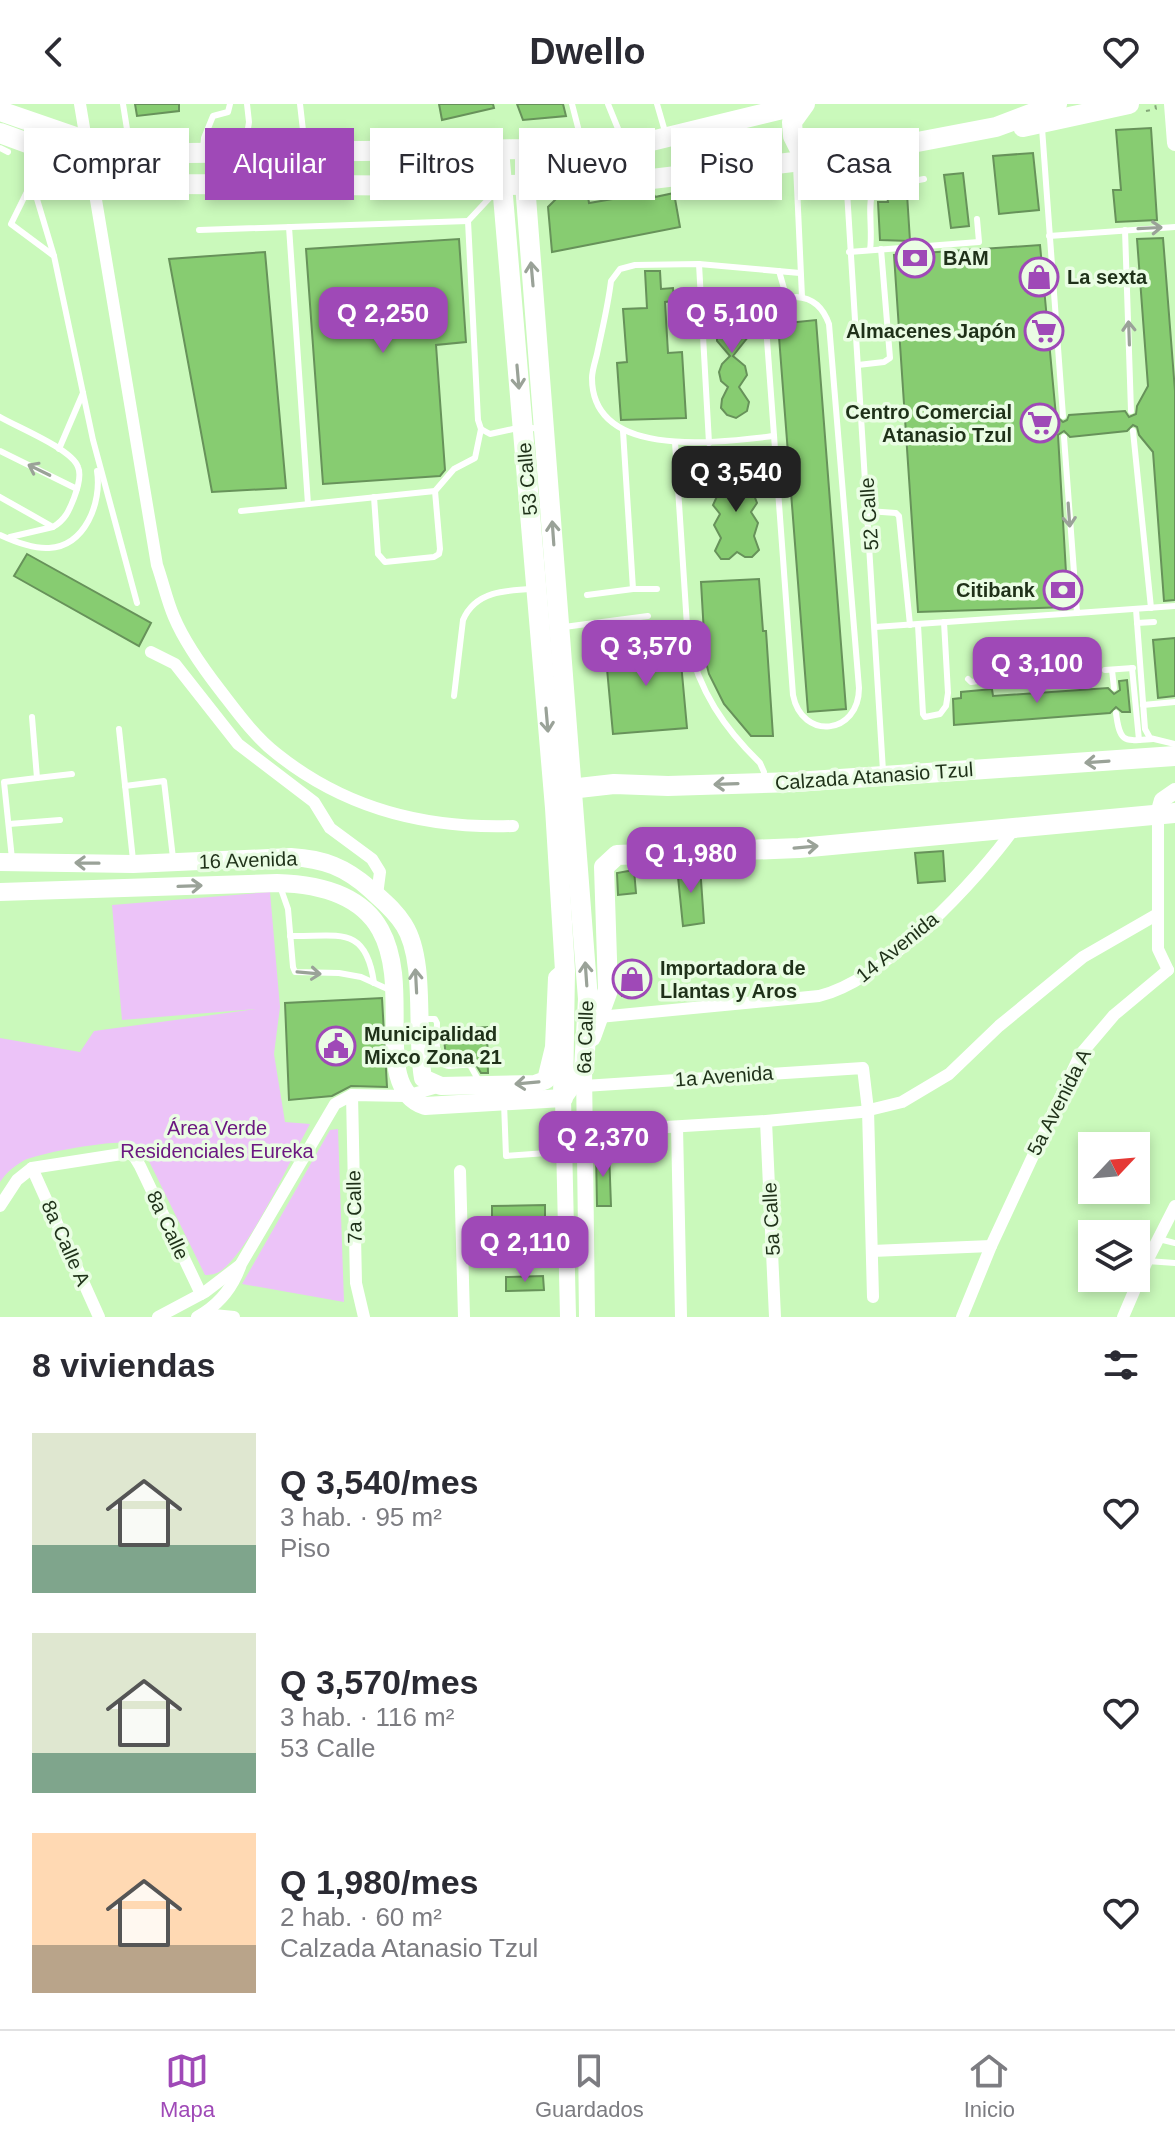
<!DOCTYPE html>
<html lang="es">
<head>
<meta charset="utf-8">
<style>
	:root { --surface:#fff; --page:#f7f7f7; --text:#2b2b33; --muted:#7c7c81; --line:#e1e1e2; --accent:#9f49b7 }
	body { margin:0; font-family:Arial,sans-serif; background:var(--page); color:var(--text); height:100vh; display:flex; flex-direction:column; font-size:30px; white-space:nowrap }
	* { box-sizing:border-box; margin:0 }
	p { font-size:26px; color:var(--muted) }
	.icon { flex:none; width:44px; height:44px; fill:none; stroke:currentColor; stroke-width:2; stroke-linecap:round; stroke-linejoin:round }
	.map { position:relative; height:1213px; overflow:hidden }
	.side { display:flex; flex-direction:column; background:var(--surface); flex:1 }
	.side>* { flex:none }
	.top-card { position:absolute; left:24px; top:24px; width:1128px; height:72px; display:flex; gap:16px }
	.needle { width:52px; rotate:64deg }
	.controls { position:absolute; left:1078px; top:1028px; display:grid; gap:16px }
	.controls a { display:grid; place-items:center; width:72px; height:72px; border-radius:0px; background:var(--surface); box-shadow:0 4px 12px #0003; font-size:40px }
	.price { position:absolute; translate:-50% -68px; padding:0 18px; border-radius:16px; background:var(--accent); color:#fff; font-size:26px; line-height:52px; filter:drop-shadow(0 2px 4px #0008) }
	.price::after { content:''; position:absolute; left:50%; top:48px; width:24px; height:18px; margin-left:-12px; background:inherit; clip-path:polygon(0 0,100% 0,50% 100%) }
	.price.selected { background:#222; color:#fff }
	ul { padding:0; list-style:none }
	li { display:flex; align-items:center; gap:24px; height:200px; padding:0 32px }
	li span { display:grid; place-items:center; flex:none; width:224px; height:160px; border-radius:0px; color:#555 }
	li>.icon { margin-inline-start:auto }
	span .icon { width:96px; height:96px; fill:#fffc; stroke-width:1 }
	li b { font-size:34px }
	h2 { display:flex; justify-content:space-between; align-items:center; height:96px; padding:0 32px; font-size:34px }
	.tag { padding:0 28px; border-radius:0px; background:var(--surface); box-shadow:0 4px 12px #0003; font-size:28px; line-height:72px }
	.tag.selected { background:var(--accent); color:#fff }
	header { display:flex; justify-content:space-between; align-items:center; height:104px; padding:0 32px; background:var(--surface); font-size:36px; font-weight:700 }
	.menu { display:flex; justify-content:space-around; align-items:center; height:112px; border-top:2px solid var(--line); background:var(--surface); font-size:22px; color:var(--muted) }
	.menu a { display:grid; justify-items:center; gap:4px }
	.menu .selected { color:var(--accent) }
	.map>svg:first-child { display:block }
	.green { fill:#ecc3f8 }
	.building { fill:#87cc71; stroke:#67925a; stroke-width:2 }
	.lines { fill:none; stroke-linecap:round; stroke-linejoin:round }
	.path { stroke:#84a779; stroke-width:2; stroke-dasharray:4 6; stroke-linecap:butt }
	.service { stroke:#fff; stroke-width:6 }
	.minor { stroke:#fff; stroke-width:12 }
	.tertiary { stroke:#fff; stroke-width:16 }
	.secondary { stroke:#fff; stroke-width:18 }
	.primary { stroke:#fff; stroke-width:20 }
	.oneway { stroke:#9aa298 }
	.labels { text-anchor:middle; stroke-width:7; stroke-linejoin:round; paint-order:stroke }
	.poi-label { font-size:20px; font-weight:bold; fill:#1f3119; stroke:#eafde4; text-anchor:start }
	.street-label { font-size:20px; fill:#1f3119; stroke:#eafde4 }
	.park-label { font-size:20px; fill:#6c1881; stroke:#eafde4 }
</style>
</head>
<body>
<header><svg class="icon" aria-label="back" viewBox="0 0 24 24"><path d="M15 5l-7 7 7 7"/></svg>Dwello<svg class="icon" aria-label="heart" viewBox="0 0 24 24"><path d="M12 20l-8-8c-3-5 5-10 8-4 3-6 11-1 8 4z"/></svg></header>
<div class="map">
<svg width="1175" height="1213" viewBox="0 0 1175 1213">
	<rect width="100%" height="100%" fill="#caf9bb"/>
	<g class="green">
		<path d="M270 788 280 903 274 950 285 1018 310 1020C290 1056 252 1142 222 1166 217 1170 211 1171 205 1171L145 1049C142 1046 139 1042 136 1040 121 1034 38 1049 23 1057 13 1063 7 1068 0 1078V934L80 948 94 927 256 905 122 916 112 801Z"/>
		<polygon points="338,1025 344,1198 242,1180 330,1026"/>
	</g>
	<g class="building">
		<polygon points="135,0 179,0 179,7 137,12"/>
		<polygon points="439,0 493,0 494,4 442,16"/>
		<polygon points="517,0 563,0 566,12 523,16"/>
		<polygon points="1151,24 1157,116 1116,118 1113,86 1121,86 1116,26"/>
		<polygon points="1033,49 1039,106 999,110 993,52"/>
		<polygon points="963,69 969,122 951,124 944,71"/>
		<polygon points="653,88 655,93 674,89 680,123 552,148 548,103 558,93 588,93 589,99"/>
		<polygon points="907,90 910,137 880,136 878,98 888,98 887,91"/>
		<polygon points="1163,134 1175,287 1175,496 1164,497 1153,348 1139,331 1137,323 1133,321 1127,327 1070,333 1064,327 1058,331 1068,503 918,508 894,151 1040,141 1056,312 1063,318 1067,316 1069,311 1125,307 1129,313 1136,310 1137,302 1148,282 1137,135"/>
		<polygon points="459,135 466,238 436,241 445,366 440,372 323,380 306,145"/>
		<polygon points="265,148 286,384 212,388 169,155"/>
		<polygon points="645,167 660,167 661,185 673,184 674,197 665,198 668,249 682,248 686,314 621,316 617,259 627,258 623,205 647,204"/>
		<polygon points="729,188 740,196 741,205 735,216 748,233 733,252 745,262 747,271 739,283 749,298 747,307 736,314 727,311 721,304 722,295 728,283 721,277 719,268 722,260 730,252 717,237 717,228 724,218 716,211 714,202 717,193"/>
		<polygon points="816,216 846,605 808,608 778,220"/>
		<polygon points="747,364 753,366 756,373 752,386 757,399 751,408 758,419 754,432 759,446 752,453 745,453 737,448 729,455 721,455 715,447 721,434 714,421 720,410 713,401 719,388 712,375 721,366 733,371 741,365"/>
		<polygon points="27,450 151,519 139,542 14,472"/>
		<polygon points="759,475 763,527 766,527 773,632 751,632 724,600 709,570 699,531 704,530 701,478"/>
		<polygon points="1175,534 1175,592 1158,594 1153,536"/>
		<polygon points="679,537 687,624 613,630 605,543"/>
		<polygon points="1127,576 1130,608 1122,608 1116,603 1110,609 954,621 953,595 961,594 961,588 992,585 993,592 1108,584 1114,590 1120,586 1119,577"/>
		<polygon points="943,747 945,777 918,779 915,749"/>
		<polygon points="700,762 704,819 683,822 677,763"/>
		<polygon points="634,766 636,789 618,791 617,769"/>
		<polygon points="642,859 644,890 622,892 620,860"/>
		<polygon points="382,894 387,983 351,982 332,992 289,996 285,899"/>
		<polygon points="487,923 488,969 481,969 473,956 450,956 446,953 443,926"/>
		<polygon points="596,1047 609,1047 611,1102 597,1102"/>
		<polygon points="545,1101 545,1119 492,1120 492,1102"/>
		<polygon points="543,1172 544,1186 506,1187 506,1173"/>
	</g>
	<g class="lines">
		<polyline class="path" points="1146,7 1156,5 1155,0"/>
		<g class="service">
			<polyline points="123,0 130,44"/>
			<polyline points="300,0 305,44"/>
			<polyline points="572,0 582,39"/>
			<polyline points="608,0 623,37"/>
			<polyline points="657,0 666,31"/>
			<polyline points="1042,24 1063,312"/>
			<polyline points="56,29 11,120 54,152 93,336 137,499"/>
			<polyline points="0,44 8,48"/>
			<polyline points="245,44 249,18 247,0"/>
			<polyline points="203,45 204,34 213,12 228,8 230,0"/>
			<polyline points="845,55 883,667"/>
			<polyline points="796,61 802,193"/>
			<polyline points="31,75 54,152"/>
			<polyline points="496,87 468,117 478,316 481,325 490,330 522,323 542,325"/>
			<polyline points="289,123 308,400"/>
			<polyline points="199,126 468,117"/>
			<polyline points="1125,126 1131,307"/>
			<polyline points="1049,132 1175,123"/>
			<path d="M870 146C873 126 867 103 873 85L924 75"/>
			<polyline points="849,148 979,138 977,115"/>
			<polyline points="699,160 709,339"/>
			<polyline points="779,167 787,195"/>
			<path d="M796 193C814 194 823 204 829 220L859 584C859 631 802 637 793 591L766 222C769 205 780 196 796 193Z"/>
			<polyline points="858,261 884,258 890,254 881,145"/>
			<path d="M0 313C17 323 72 345 78 363 82 372 77 386 74 394 69 407 65 416 53 423L0 393"/>
			<polyline points="623,327 633,485 657,485"/>
			<polyline points="1133,327 1151,504"/>
			<path d="M774 332C721 338 592 357 592 274 592 267 595 258 597 250 602 226 608 202 611 177L620 165 635 161 699 160 800 169"/>
			<polyline points="1064,333 1077,509 1175,502"/>
			<path d="M675 338 688 537C699 587 724 624 760 659L764 668 763 676"/>
			<polyline points="59,345 83,289"/>
			<polyline points="0,347 77,385"/>
			<polyline points="374,393 378,450 385,458 434,453 439,450 440,445 435,387"/>
			<polyline points="241,407 435,387 454,365 475,354 481,325"/>
			<polyline points="868,407 896,409 899,412 910,521"/>
			<path d="M0 431C13 437 34 445 49 444 85 442 102 399 97 367"/>
			<polyline points="10,433 53,423"/>
			<polyline points="587,491 633,485"/>
			<polyline points="1136,505 1145,625 1150,634 1175,640"/>
			<polyline points="1137,519 1154,518"/>
			<polyline points="918,521 923,610 925,613 940,610 946,602 948,589 944,518"/>
			<polyline points="564,523 648,512"/>
			<polyline points="875,523 1077,509"/>
			<polyline points="1132,564 1139,636"/>
			<polyline points="1105,566 1133,564"/>
			<polyline points="1112,566 1114,584"/>
			<polyline points="968,575 971,578 1002,574"/>
			<path d="M454 592 463 516C475 487 506 486 534 485"/>
			<polyline points="1143,601 1175,598"/>
			<path d="M1116 609C1120 640 1124 637 1153 635"/>
			<polyline points="119,625 133,756"/>
			<polyline points="37,674 72,670"/>
			<polyline points="125,682 164,677 173,754"/>
			<polyline points="9,720 60,716"/>
			<polyline points="12,755 4,678 37,674 32,613"/>
			<polyline points="281,785 288,805 293,863 295,868 339,869 361,873 392,887"/>
			<path d="M290 832C338 833 366 820 374 879"/>
			<path d="M424 915H435L437 919C437 931 433 960 449 962 457 962 463 960 470 961L479 977"/>
			<polyline points="504,999 506,1052 561,1048"/>
			<polyline points="1159,1135 1175,1139"/>
			<polyline points="1147,1157 1175,1159"/>
		</g>
		<g class="minor">
			<path d="M80 0 157 461C163 478 167 497 174 513 185 539 203 564 220 586 237 608 254 632 277 650 346 705 425 725 513 722"/>
			<polyline points="151,548 175,560 238,640 314,698 330,724 372,755 380,768 377,791"/>
			<polyline points="1158,710 1158,845 1168,866"/>
			<path d="M599 913 819 892C883 877 978 776 1016 722"/>
			<polyline points="584,982 863,964 868,1006 873,1193"/>
			<polyline points="352,991 356,1179 364,1213"/>
			<polyline points="766,1017 775,1213"/>
			<polyline points="677,1023 681,1213"/>
			<polyline points="584,1028 766,1017 861,1008 902,998 949,970 999,922 1083,853 1156,811"/>
			<polyline points="32,1064 99,1213"/>
			<polyline points="460,1067 464,1213"/>
			<polyline points="0,1102 17,1076 32,1064 128,1049 134,1052 140,1062 201,1190"/>
			<polyline points="872,1147 991,1142"/>
			<polyline points="203,1210 234,1213"/>
			<polyline points="158,1213 205,1188 239,1162"/>
			<path d="M197 1213C219 1201 233 1184 241 1160L335 1000 352 991 406 992 441 982"/>
			<polyline points="962,1213 991,1142 1080,951 1114,911 1168,866"/>
			<polyline points="1123,1213 1147,1157 1175,1102"/>
		</g>
		<g class="tertiary">
			<polyline points="1172,0 1175,39"/>
			<polyline points="1158,710 1162,696 1175,687"/>
			<polyline points="584,965 587,1213"/>
			<polyline points="563,994 568,1213"/>
		</g>
		<g class="secondary">
			<path d="M0 758 133 760 291 753C324 755 345 763 370 785 382 796 395 806 404 821 427 857 415 931 423 974L441 982 535 980 546 976 554 943 557 874 563 869"/>
			<path d="M0 788 277 779C471 784 346 976 425 1002L563 994 584 965"/>
		</g>
		<g class="primary">
			<polyline points="805,0 792,18 793,32 800,46 819,55"/>
			<polyline points="0,7 113,46 187,49 525,45 639,40 803,0"/>
			<polyline points="1023,23 1129,0"/>
			<polyline points="0,29 115,71 172,80 452,82 618,79 844,52 996,23 1057,0"/>
			<polyline points="499,45 555,704 565,867 563,994"/>
			<polyline points="525,45 525,80 588,895 584,965"/>
			<polyline points="561,686 614,680 668,682 796,678 1175,652"/>
			<polyline points="591,933 608,886 604,763 617,751 799,744 1175,709"/>
		</g>
	</g>
	<defs><path id="oneway-shaft" d="M-6 0H5M1.5-3L5.5 0L1.5 3" fill="none" stroke-width="1.6" stroke-linecap="round" stroke-linejoin="round" transform="scale(2)"/></defs>
	<g class="oneway">
		<use href="#oneway-shaft" transform="translate(1150 124) rotate(-3)"/>
		<use href="#oneway-shaft" transform="translate(532 170) rotate(-95)"/>
		<use href="#oneway-shaft" transform="translate(1129 229) rotate(-92)"/>
		<use href="#oneway-shaft" transform="translate(518 273) rotate(85)"/>
		<use href="#oneway-shaft" transform="translate(39 366) rotate(-154)"/>
		<use href="#oneway-shaft" transform="translate(1069 411) rotate(86)"/>
		<use href="#oneway-shaft" transform="translate(553 429) rotate(-94)"/>
		<use href="#oneway-shaft" transform="translate(547 616) rotate(85)"/>
		<use href="#oneway-shaft" transform="translate(1097 658) rotate(176)"/>
		<use href="#oneway-shaft" transform="translate(726 680) rotate(178)"/>
		<use href="#oneway-shaft" transform="translate(806 743) rotate(-5)"/>
		<use href="#oneway-shaft" transform="translate(87 759) rotate(-179)"/>
		<use href="#oneway-shaft" transform="translate(190 782) rotate(-2)"/>
		<use href="#oneway-shaft" transform="translate(309 869) rotate(5)"/>
		<use href="#oneway-shaft" transform="translate(586 870) rotate(-94)"/>
		<use href="#oneway-shaft" transform="translate(416 877) rotate(-93)"/>
		<use href="#oneway-shaft" transform="translate(527 979) rotate(175)"/>
	</g>
	<defs>
		<symbol id="bank-ring" viewBox="-11 -11 22 22"><circle r="9.5" fill="#eafde4" stroke="#9f49b7" stroke-width="1.5"/><path d="M-6-4H6V4H-6ZM0-2.3a2.3 2.3 0 1 0 0 4.6a2.3 2.3 0 1 0 0-4.6Z" fill="#9f49b7"/></symbol>
		<symbol id="shop-ring" viewBox="-11 -11 22 22"><circle r="9.5" fill="#eafde4" stroke="#9f49b7" stroke-width="1.5"/><path d="M-5-2.5h2.3a2.7 3.5 0 0 1 5.4 0H5L5.5 6h-11ZM-1.5-2.5h3a1.5 2.3 0 0 0-3 0Z" fill="#9f49b7"/></symbol>
		<symbol id="supermarket-ring" viewBox="-11 -11 22 22"><circle r="9.5" fill="#eafde4" stroke="#9f49b7" stroke-width="1.5"/><path d="M-6-5.5h2.5l.6 2H6L4.5 2H-2.5L-4.4-4H-6ZM-1.5 3.2a1.3 1.3 0 1 0 .1 0ZM3 3.2a1.3 1.3 0 1 0 .1 0Z" fill="#9f49b7"/></symbol>
		<symbol id="civic-ring" viewBox="-11 -11 22 22"><circle r="9.5" fill="#eafde4" stroke="#9f49b7" stroke-width="1.5"/><path d="M-.6-6.5H3V-4.5H.6V-3L4-1V1h2V6H-6V1h2V-1L-.6-3ZM-1.2 2.5V6h2.4V2.5Z" fill="#9f49b7"/></symbol>
	</defs>
	<g fill-rule="evenodd">
		<use href="#bank-ring" x="893" y="132" width="44" height="44"/>
		<use href="#shop-ring" x="1017" y="151" width="44" height="44"/>
		<use href="#supermarket-ring" x="1022" y="205" width="44" height="44"/>
		<use href="#supermarket-ring" x="1018" y="297" width="44" height="44"/>
		<use href="#bank-ring" x="1041" y="464" width="44" height="44"/>
		<use href="#shop-ring" x="610" y="853" width="44" height="44"/>
		<use href="#civic-ring" x="314" y="920" width="44" height="44"/>
	</g>
	<g class="labels">
		<g class="poi-label">
			<text x="943" y="161">BAM</text>
			<text x="1067" y="180">La sexta</text>
			<text x="1016" y="234" text-anchor="end">Almacenes Japón</text>
			<text x="1012" y="315" text-anchor="end">Centro Comercial<tspan x="1012" dy="23">Atanasio Tzul</tspan></text>
			<text x="1035" y="493" text-anchor="end">Citibank</text>
			<text x="660" y="871">Importadora de<tspan x="660" dy="23">Llantas y Aros</tspan></text>
			<text x="364" y="937">Municipalidad<tspan x="364" dy="23">Mixco Zona 21</tspan></text>
		</g>
		<g class="street-label">
			<text transform="translate(527 375) rotate(-95)" y="7">53 Calle</text>
			<text transform="translate(869 410) rotate(-94)" y="7">52 Calle</text>
			<text transform="translate(874 672) rotate(-4)" y="7">Calzada Atanasio Tzul</text>
			<text transform="translate(248 756) rotate(-2)" y="7">16 Avenida</text>
			<text transform="translate(897 843) rotate(-39)" y="7">14 Avenida</text>
			<text transform="translate(585 933) rotate(-88)" y="7">6a Calle</text>
			<text transform="translate(724 972) rotate(-4)" y="7">1a Avenida</text>
			<text transform="translate(1059 998) rotate(-63)" y="7">5a Avenida A</text>
			<text transform="translate(354 1103) rotate(-91)" y="7">7a Calle</text>
			<text transform="translate(771 1115) rotate(-93)" y="7">5a Calle</text>
			<text transform="translate(168 1121) rotate(65)" y="7">8a Calle</text>
			<text transform="translate(66 1139) rotate(66)" y="7">8a Calle A</text>
		</g>
		<g class="park-label">
			<text x="217" y="1031">Área Verde<tspan x="217" dy="23">Residenciales Eureka</tspan></text>
		</g>
	</g>
</svg>
<div class="controls">
<a><svg class="needle" viewBox="-14 -14 28 28"><path d="M0-13l5 13h-10z" fill="#e53935"/><path d="M0 13l5-13h-10z" fill="#7c7c81"/></svg></a>
<a><svg class="icon" aria-label="layers" viewBox="0 0 24 24"><path d="M12 4l9 5-9 5-9-5zM3 14l9 5 9-5"/></svg></a>
</div>
<b class="price" style="left:383px;top:251px">Q 2,250</b>
<b class="price" style="left:732px;top:251px">Q 5,100</b>
<b class="price selected" style="left:736px;top:410px">Q 3,540</b>
<b class="price" style="left:646px;top:584px">Q 3,570</b>
<b class="price" style="left:1037px;top:601px">Q 3,100</b>
<b class="price" style="left:691px;top:791px">Q 1,980</b>
<b class="price" style="left:603px;top:1075px">Q 2,370</b>
<b class="price" style="left:525px;top:1180px">Q 2,110</b>
<div class="top-card">
<a class="tag">Comprar</a>
<a class="tag selected">Alquilar</a>
<a class="tag">Filtros</a>
<a class="tag">Nuevo</a>
<a class="tag">Piso</a>
<a class="tag">Casa</a>
</div>
</div>
<section class="side">
<h2>8 viviendas<svg class="icon" aria-label="filters" viewBox="0 0 24 24"><path d="M4 7h16M4 17h16"/><circle cx="9" cy="7" r="2"/><circle cx="15" cy="17" r="2"/></svg></h2>
<ul>
<li><span style="background:linear-gradient(#dfe7d0 70%,#7fa58c 0)"><svg class="icon" aria-label="home" viewBox="0 0 24 24"><path d="M3 11l9-7 9 7M6 9v11h12V9"/></svg></span><div><b>Q 3,540/mes</b><p>3 hab. · 95 m²</p><p>Piso</p></div><svg class="icon" aria-label="heart" viewBox="0 0 24 24"><path d="M12 20l-8-8c-3-5 5-10 8-4 3-6 11-1 8 4z"/></svg></li>
<li><span style="background:linear-gradient(#dfe7d0 75%,#7fa58c 0)"><svg class="icon" aria-label="home" viewBox="0 0 24 24"><path d="M3 11l9-7 9 7M6 9v11h12V9"/></svg></span><div><b>Q 3,570/mes</b><p>3 hab. · 116 m²</p><p>53 Calle</p></div><svg class="icon" aria-label="heart" viewBox="0 0 24 24"><path d="M12 20l-8-8c-3-5 5-10 8-4 3-6 11-1 8 4z"/></svg></li>
<li><span style="background:linear-gradient(#ffd9b3 70%,#b9a48a 0)"><svg class="icon" aria-label="home" viewBox="0 0 24 24"><path d="M3 11l9-7 9 7M6 9v11h12V9"/></svg></span><div><b>Q 1,980/mes</b><p>2 hab. · 60 m²</p><p>Calzada Atanasio Tzul</p></div><svg class="icon" aria-label="heart" viewBox="0 0 24 24"><path d="M12 20l-8-8c-3-5 5-10 8-4 3-6 11-1 8 4z"/></svg></li>
</ul>
</section>
<nav class="menu">
<a class="selected"><svg class="icon" aria-label="map" viewBox="0 0 24 24"><path d="M3 6l6-2 6 2 6-2v14l-6 2-6-2-6 2zM9 4v14M15 6v14"/></svg>Mapa</a>
<a><svg class="icon" aria-label="saved" viewBox="0 0 24 24"><path d="M7 4h10v16l-5-4-5 4z"/></svg>Guardados</a>
<a><svg class="icon" aria-label="home" viewBox="0 0 24 24"><path d="M3 11l9-7 9 7M6 9v11h12V9"/></svg>Inicio</a>
</nav>
</body>
</html>
